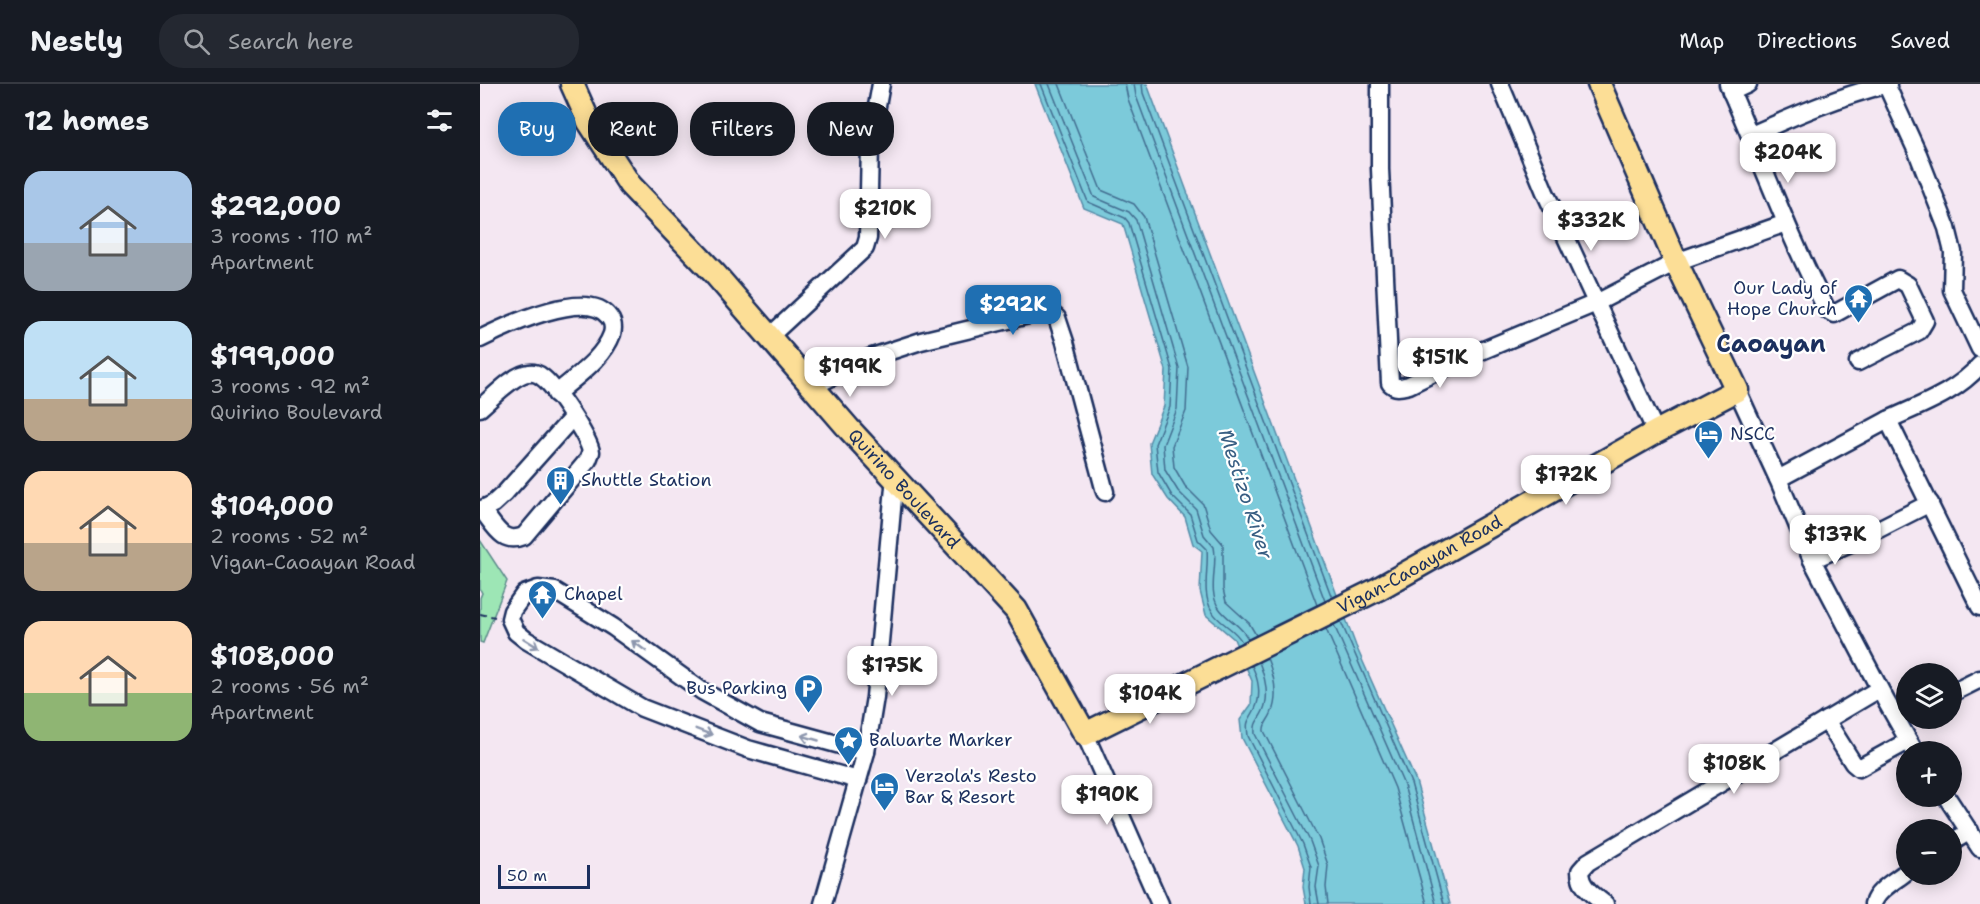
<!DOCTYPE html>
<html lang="en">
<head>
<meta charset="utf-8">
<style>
	:root { --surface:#171b24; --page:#242831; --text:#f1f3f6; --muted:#9ea1a6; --line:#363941; --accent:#1f6fb2 }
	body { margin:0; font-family:"Shantell Sans",sans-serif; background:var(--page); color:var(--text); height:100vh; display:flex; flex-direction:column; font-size:22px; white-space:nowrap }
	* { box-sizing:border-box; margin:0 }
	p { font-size:20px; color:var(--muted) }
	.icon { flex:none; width:33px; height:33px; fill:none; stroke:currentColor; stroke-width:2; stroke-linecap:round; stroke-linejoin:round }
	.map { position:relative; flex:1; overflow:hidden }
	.details { display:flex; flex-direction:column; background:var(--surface); width:480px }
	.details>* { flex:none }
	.top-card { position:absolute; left:18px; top:18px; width:570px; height:54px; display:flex; gap:12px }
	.fabs { position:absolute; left:1416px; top:579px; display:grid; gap:12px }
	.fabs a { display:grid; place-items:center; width:66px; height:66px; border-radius:50%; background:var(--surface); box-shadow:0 3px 15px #0003; font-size:30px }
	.scale { position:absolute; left:18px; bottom:15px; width:92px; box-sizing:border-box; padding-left:6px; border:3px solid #1b2f5e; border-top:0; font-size:16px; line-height:21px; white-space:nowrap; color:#1b2f5e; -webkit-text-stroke:4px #fff; paint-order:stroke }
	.price { position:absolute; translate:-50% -51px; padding:0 14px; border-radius:12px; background:#fff; color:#222; font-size:20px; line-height:39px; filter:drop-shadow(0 2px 3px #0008) }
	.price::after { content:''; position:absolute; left:50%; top:36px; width:18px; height:14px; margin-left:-9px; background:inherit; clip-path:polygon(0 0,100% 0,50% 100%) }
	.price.on { background:var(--accent); color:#fff }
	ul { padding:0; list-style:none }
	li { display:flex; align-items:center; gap:18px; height:150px; padding:0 24px }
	li span { display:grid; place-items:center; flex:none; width:168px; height:120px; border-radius:18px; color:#555 }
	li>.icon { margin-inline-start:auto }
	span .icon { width:72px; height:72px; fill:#fffc; stroke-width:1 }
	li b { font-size:26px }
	h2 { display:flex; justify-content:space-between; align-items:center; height:72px; padding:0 24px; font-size:26px }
	.pill { padding:0 21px; border-radius:24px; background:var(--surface); box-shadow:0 3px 15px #0003; font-size:21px; line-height:54px }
	.pill.on { background:var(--accent); color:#fff }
	header { display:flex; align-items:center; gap:36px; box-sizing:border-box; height:84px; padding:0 30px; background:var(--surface); border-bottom:2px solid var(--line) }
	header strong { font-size:28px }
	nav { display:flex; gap:33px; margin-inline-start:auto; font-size:21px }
	.search { width:420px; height:54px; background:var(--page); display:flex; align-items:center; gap:15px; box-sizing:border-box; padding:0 21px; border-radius:24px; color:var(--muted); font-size:22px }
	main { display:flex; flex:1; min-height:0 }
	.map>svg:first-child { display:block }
	.green { fill:#9de6b5; stroke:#5c8a8a; stroke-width:1.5 }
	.water { fill:#7ccada; stroke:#558ca8; stroke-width:1.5 }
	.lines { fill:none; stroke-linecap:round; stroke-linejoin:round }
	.shore { stroke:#426d90; stroke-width:1.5 }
	.minor-casing { stroke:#1b2f5e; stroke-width:21 }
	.major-casing { stroke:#1b2f5e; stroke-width:27 }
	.path { stroke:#1b2f5e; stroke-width:2; stroke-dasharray:6 4.5; stroke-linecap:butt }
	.minor { stroke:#fff; stroke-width:16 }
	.major { stroke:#fcde96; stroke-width:22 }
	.oneway { stroke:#8d97ae }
	.labels { text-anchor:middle; stroke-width:4.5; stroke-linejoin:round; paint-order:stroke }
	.poi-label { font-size:18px; fill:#1b2f5e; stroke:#fff; text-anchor:start }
	.street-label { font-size:18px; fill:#1b2f5e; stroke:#fff }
	.water-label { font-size:20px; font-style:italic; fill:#385e83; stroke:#fff }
	.district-label { font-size:24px; font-weight:bold; fill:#1b2f5e; stroke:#fff }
</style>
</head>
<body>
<header>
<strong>Nestly</strong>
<div class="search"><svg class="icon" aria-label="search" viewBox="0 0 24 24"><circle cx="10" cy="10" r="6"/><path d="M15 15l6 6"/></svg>Search here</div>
<nav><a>Map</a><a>Directions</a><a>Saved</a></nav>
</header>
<main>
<section class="details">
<h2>12 homes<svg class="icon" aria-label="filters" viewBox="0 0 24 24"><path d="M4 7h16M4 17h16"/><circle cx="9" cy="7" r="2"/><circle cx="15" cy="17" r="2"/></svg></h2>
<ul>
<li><span style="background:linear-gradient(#a9c7e8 60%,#9aa5b1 0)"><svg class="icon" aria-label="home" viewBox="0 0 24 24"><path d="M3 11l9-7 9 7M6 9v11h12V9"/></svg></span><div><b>$292,000</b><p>3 rooms · 110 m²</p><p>Apartment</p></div></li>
<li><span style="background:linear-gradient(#bfe0f5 65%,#b9a48a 0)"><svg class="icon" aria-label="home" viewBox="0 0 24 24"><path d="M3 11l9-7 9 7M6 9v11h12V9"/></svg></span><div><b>$199,000</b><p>3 rooms · 92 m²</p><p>Quirino Boulevard</p></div></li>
<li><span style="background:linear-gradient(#ffd9b3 60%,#b9a48a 0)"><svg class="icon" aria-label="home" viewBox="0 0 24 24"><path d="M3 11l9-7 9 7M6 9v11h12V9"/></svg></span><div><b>$104,000</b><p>2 rooms · 52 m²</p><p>Vigan-Caoayan Road</p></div></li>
<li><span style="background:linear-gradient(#ffd9b3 60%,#8fb573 0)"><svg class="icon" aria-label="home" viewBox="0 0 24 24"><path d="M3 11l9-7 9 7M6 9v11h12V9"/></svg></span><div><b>$108,000</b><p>2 rooms · 56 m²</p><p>Apartment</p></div></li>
</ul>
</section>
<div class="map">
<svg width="1500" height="820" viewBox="0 0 1500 820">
	<rect width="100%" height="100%" fill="#f4e7f2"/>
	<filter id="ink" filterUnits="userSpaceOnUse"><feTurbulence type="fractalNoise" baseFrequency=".0167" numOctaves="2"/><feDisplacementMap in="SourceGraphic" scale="12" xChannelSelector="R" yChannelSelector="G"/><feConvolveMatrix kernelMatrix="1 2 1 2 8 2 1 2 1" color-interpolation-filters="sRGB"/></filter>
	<g filter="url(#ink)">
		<polygon class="green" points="0,456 27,497 3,559 0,558 0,514 2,509 0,505"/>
		<polygon class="water" points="555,0 667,0 876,562 936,697 970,820 826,820 823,803 825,784 818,762 762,654 760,636 771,621 772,597 754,555 726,531 720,507 722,467 713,460 705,433 688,415 672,390 669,359 684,322 686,286 643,140 604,124"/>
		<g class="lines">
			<g class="shore">
				<path d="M561 0 608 118 645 134 649 139 692 285 690 323 675 360 678 388 692 412 710 430 718 456 727 465C729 485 721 509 732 527 739 540 755 544 762 558"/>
				<path d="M569 0 614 113 649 128 656 136 699 284 697 325 683 361 685 386 698 407 716 425 724 451 734 463C738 482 727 507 739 524 747 536 762 541 768 555"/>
				<polyline points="579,0 621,106 654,120 664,133 708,283 706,327 692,362 694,383 705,402 723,420 731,446 743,460 743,505 746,518 769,539 776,551"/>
				<polyline points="645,0 648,15 837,521"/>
				<polyline points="654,0 656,12 845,517"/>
				<polyline points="662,0 663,9 852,514"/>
				<polyline points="861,538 931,699 964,820"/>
				<polyline points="854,541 924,701 956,820"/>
				<polyline points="846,545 915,704 947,820"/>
				<path d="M787 574C794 591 799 612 791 630 788 637 783 640 784 647L839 755 848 781 846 803 848 820"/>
				<path d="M779 578C785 593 790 612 783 627 778 638 774 637 775 650L830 757 839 782 836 803 839 820"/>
				<path d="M772 582C778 594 782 611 775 625 768 639 766 635 768 652L823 760 831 783 829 803 831 820"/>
			</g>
			<defs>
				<g id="minor">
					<path d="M900 0V85L910 299C916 305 921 303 929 301L982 275 1116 219 1196 178 1306 139"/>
					<polyline points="1020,0 1065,108 1176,348"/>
					<path d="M1248 0C1281 75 1309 153 1347 226L1354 230 1418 195 1428 201 1445 237 1439 247 1378 278"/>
					<polyline points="1406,0 1438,70 1467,144 1473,168 1472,206 1500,265"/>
					<polyline points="1251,8 1268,0"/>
					<path d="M1271 51C1316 31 1360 12 1408 0"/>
					<polyline points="290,252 385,164 388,154 390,61 401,0"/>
					<path d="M0 255C26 242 107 203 129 233 133 238 134 243 132 250 123 275 95 293 76 310"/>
					<polyline points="334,302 389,274 441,257 553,230 571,229 577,234 585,258 625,408"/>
					<polyline points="1257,306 1298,395 1332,476 1406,617 1435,668"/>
					<path d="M0 324C11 315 35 289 49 289 53 288 59 290 62 293 74 301 109 354 111 368L108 376 44 452C22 461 15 442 2 426"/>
					<path d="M1408 336C1440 321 1476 309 1500 281"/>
					<polyline points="1298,395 1408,336 1500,523"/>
					<polyline points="0,426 13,420 25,409 92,334"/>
					<polyline points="1332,476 1375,457 1450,419"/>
					<polyline points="1472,609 1500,595"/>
					<polyline points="1346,636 1373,679 1379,684 1428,657"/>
					<polyline points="605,650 680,820"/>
					<polyline points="378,696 268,665 162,624 46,556 36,548 30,535 32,527 44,510 58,505 75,507 133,543 222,607 280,639 386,668"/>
					<polyline points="1466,712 1500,764"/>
					<polyline points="1472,758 1490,747"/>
					<polyline points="343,820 386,668 395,613 415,392"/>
					<path d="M1125 820C1113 811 1100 803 1100 787L1108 778 1399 605"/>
					<path d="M1393 820C1397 806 1415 797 1426 788"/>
				</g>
				<g id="major">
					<path id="s1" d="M92 0 109 38 150 101 235 190 369 345 536 526 605 650 898 505 1176 348 1257 306 1196 178 1119 0"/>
				</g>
			</defs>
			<use href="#minor" class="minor-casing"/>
			<use href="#major" class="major-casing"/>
			<polyline class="path" points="0,530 15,533"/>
			<use href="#minor" class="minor"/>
			<use href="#major" class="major"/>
		</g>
		<defs><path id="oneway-shaft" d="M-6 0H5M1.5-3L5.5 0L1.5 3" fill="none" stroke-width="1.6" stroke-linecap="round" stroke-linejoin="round" transform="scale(1.5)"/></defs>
		<g class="oneway">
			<use href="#oneway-shaft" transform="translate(51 559) rotate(32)"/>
			<use href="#oneway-shaft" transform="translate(159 562) rotate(-144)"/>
			<use href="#oneway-shaft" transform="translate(224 648) rotate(21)"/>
			<use href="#oneway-shaft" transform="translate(330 654) rotate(-164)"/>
		</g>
	</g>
	<defs>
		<symbol id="temple-pin" viewBox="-11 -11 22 30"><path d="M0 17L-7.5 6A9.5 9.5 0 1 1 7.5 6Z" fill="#1f6fb2" stroke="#fff"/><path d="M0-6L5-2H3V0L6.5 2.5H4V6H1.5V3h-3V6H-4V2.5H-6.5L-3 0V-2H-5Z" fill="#fff"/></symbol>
		<symbol id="hotel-pin" viewBox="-11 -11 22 30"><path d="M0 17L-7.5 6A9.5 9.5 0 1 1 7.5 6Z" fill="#1f6fb2" stroke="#fff"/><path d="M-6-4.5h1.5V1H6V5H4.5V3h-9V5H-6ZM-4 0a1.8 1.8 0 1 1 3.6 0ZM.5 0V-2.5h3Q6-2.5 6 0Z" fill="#fff"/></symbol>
		<symbol id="building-pin" viewBox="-11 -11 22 30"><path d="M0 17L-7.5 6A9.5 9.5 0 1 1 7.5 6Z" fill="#1f6fb2" stroke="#fff"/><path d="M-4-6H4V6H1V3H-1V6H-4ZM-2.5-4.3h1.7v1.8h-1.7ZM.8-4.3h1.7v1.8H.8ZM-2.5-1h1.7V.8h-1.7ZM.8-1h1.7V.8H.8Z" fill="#fff"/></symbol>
		<symbol id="parking-pin" viewBox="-11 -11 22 30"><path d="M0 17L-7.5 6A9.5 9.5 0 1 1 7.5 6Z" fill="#1f6fb2" stroke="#fff"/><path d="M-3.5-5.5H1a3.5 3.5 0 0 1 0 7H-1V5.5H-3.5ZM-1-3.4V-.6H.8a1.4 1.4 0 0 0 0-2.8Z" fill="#fff"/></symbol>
		<symbol id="sight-pin" viewBox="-11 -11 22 30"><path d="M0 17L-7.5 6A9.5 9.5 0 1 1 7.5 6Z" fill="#1f6fb2" stroke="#fff"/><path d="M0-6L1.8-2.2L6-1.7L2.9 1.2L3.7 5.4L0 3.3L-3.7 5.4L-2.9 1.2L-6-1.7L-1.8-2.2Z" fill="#fff"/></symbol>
	</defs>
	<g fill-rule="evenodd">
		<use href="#temple-pin" x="1362" y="198" width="33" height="45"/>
		<use href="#hotel-pin" x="1212" y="334" width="33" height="45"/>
		<use href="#building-pin" x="64" y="380" width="33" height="45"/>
		<use href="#temple-pin" x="46" y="494" width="33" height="45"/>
		<use href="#parking-pin" x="312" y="588" width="33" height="45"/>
		<use href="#sight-pin" x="352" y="640" width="33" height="45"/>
		<use href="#hotel-pin" x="388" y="686" width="33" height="45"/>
	</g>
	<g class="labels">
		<g class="poi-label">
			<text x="1357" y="210" text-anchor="end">Our Lady of<tspan x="1357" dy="21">Hope Church</tspan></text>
			<text x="1250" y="356">NSCC</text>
			<text x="101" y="402">Shuttle Station</text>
			<text x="84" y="516">Chapel</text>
			<text x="307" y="610" text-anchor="end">Bus Parking</text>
			<text x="389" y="662">Baluarte Marker</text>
			<text x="425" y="698">Verzola's Resto<tspan x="425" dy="21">Bar &amp; Resort</tspan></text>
		</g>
		<g class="street-label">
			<text dy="6" stroke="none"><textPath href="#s1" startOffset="526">Quirino Boulevard</textPath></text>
			<text dy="6" stroke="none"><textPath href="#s1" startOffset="1208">Vigan-Caoayan Road</textPath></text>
		</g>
		<g class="water-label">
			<text transform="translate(766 410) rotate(72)" y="7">Mestizo River</text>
		</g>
		<g class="district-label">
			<text x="1291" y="268">Caoayan</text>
		</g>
	</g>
</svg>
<div class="fabs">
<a><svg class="icon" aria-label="layers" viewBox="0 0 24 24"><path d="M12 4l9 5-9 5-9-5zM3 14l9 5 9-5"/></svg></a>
<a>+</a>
<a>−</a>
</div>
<div class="scale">50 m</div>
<b class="price" style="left:1308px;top:100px">$204K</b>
<b class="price" style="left:405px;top:156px">$210K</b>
<b class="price" style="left:1111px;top:168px">$332K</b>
<b class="price on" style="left:533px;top:252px">$292K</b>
<b class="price" style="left:960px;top:305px">$151K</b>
<b class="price" style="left:370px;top:314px">$199K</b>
<b class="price" style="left:1086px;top:422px">$172K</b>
<b class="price" style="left:1355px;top:482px">$137K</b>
<b class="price" style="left:412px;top:613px">$175K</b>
<b class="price" style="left:670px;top:641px">$104K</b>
<b class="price" style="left:1254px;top:711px">$108K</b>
<b class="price" style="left:627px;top:742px">$190K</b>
<div class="top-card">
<a class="pill on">Buy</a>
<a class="pill">Rent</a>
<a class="pill">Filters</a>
<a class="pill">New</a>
</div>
</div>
</main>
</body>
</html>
